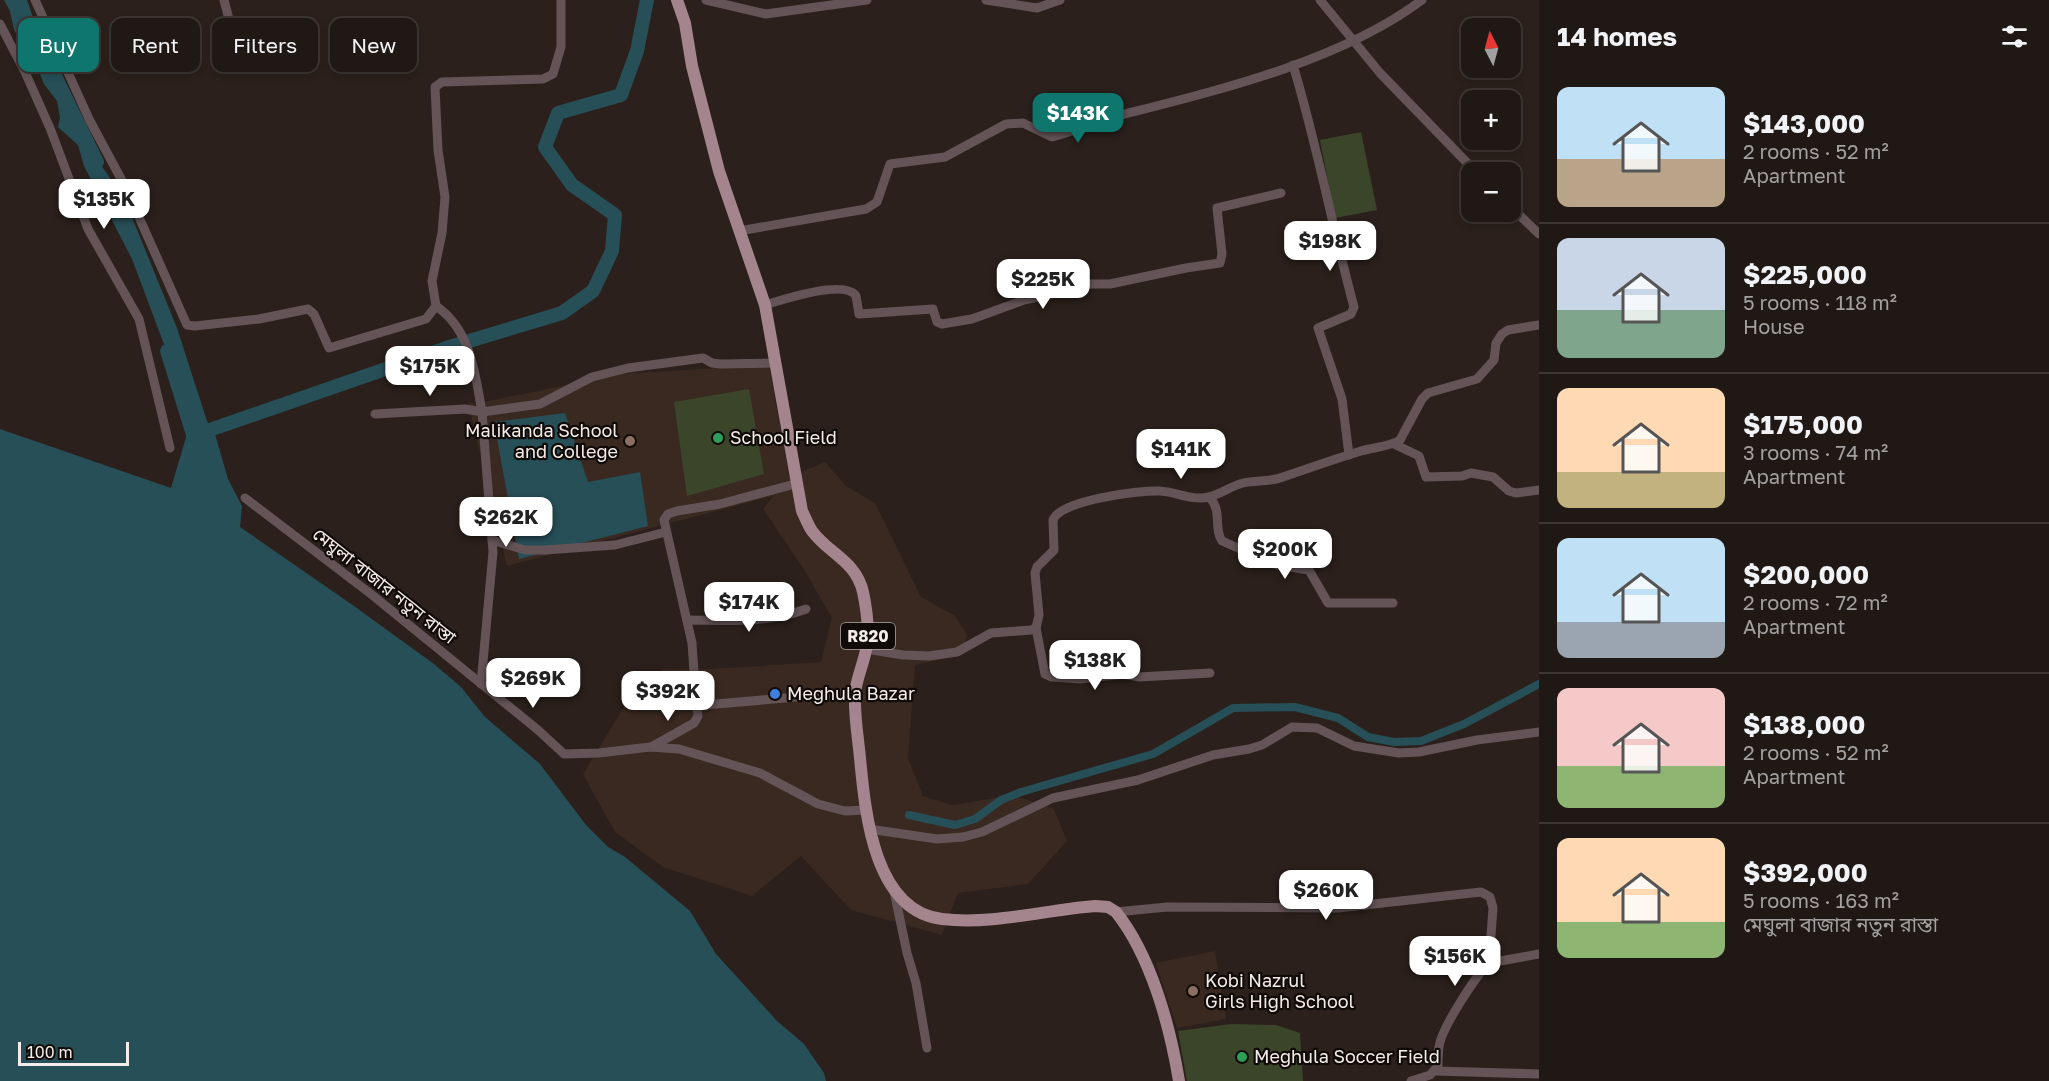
<!DOCTYPE html>
<html lang="en">
<head>
<meta charset="utf-8">
<style>
	:root { --surface:#201814; --page:#2d2522; --text:#f1f3f6; --muted:#a2a0a0; --line:#3d3734; --accent:#0f766e }
	body { margin:0; font-family:"Golos Text","Noto Sans Bengali",sans-serif; background:var(--page); color:var(--text); height:100vh; display:flex; flex-direction:column; font-size:22px; white-space:nowrap }
	* { box-sizing:border-box; margin:0 }
	p { font-size:20px; color:var(--muted) }
	.icon { flex:none; width:33px; height:33px; fill:none; stroke:currentColor; stroke-width:2; stroke-linecap:round; stroke-linejoin:round }
	.map { position:relative; flex:1; overflow:hidden }
	.sheet { display:flex; flex-direction:column; background:var(--surface); width:510px }
	.sheet>* { flex:none }
	.hud { position:absolute; left:18px; top:18px; width:570px; height:54px; display:flex; gap:12px }
	.needle { width:39px; rotate:354deg }
	.buttons { position:absolute; left:1461px; top:18px; display:grid; gap:12px }
	.buttons a { display:grid; place-items:center; width:60px; height:60px; border-radius:12px; background:var(--surface); box-shadow:0 3px 9px #0003,0 0 0 2px var(--line); font-size:30px }
	.scale { position:absolute; left:18px; bottom:15px; width:111px; box-sizing:border-box; padding-left:6px; border:3px solid #f4ece8; border-top:0; font-size:16px; line-height:21px; white-space:nowrap; color:#f4ece8; -webkit-text-stroke:4px #100b09; paint-order:stroke }
	.price { position:absolute; translate:-50% -51px; padding:0 14px; border-radius:12px; background:#fff; color:#222; font-size:20px; line-height:39px; filter:drop-shadow(0 2px 3px #0008) }
	.price::after { content:''; position:absolute; left:50%; top:36px; width:18px; height:14px; margin-left:-9px; background:inherit; clip-path:polygon(0 0,100% 0,50% 100%) }
	.price.current { background:var(--accent); color:#fff }
	ul { padding:0; list-style:none }
	li { display:flex; align-items:center; gap:18px; height:150px; padding:0 18px }
	li+li { border-top:2px solid var(--line) }
	li span { display:grid; place-items:center; flex:none; width:168px; height:120px; border-radius:12px; color:#555 }
	li>.icon { margin-inline-start:auto }
	span .icon { width:72px; height:72px; fill:#fffc; stroke-width:1 }
	li b { font-size:26px }
	h2 { display:flex; justify-content:space-between; align-items:center; height:72px; padding:0 18px; font-size:26px }
	.pill { padding:0 21px; border-radius:12px; background:var(--surface); box-shadow:0 3px 9px #0003,0 0 0 2px var(--line); font-size:21px; line-height:54px }
	.pill.current { background:var(--accent); color:#fff }
	main { display:flex; flex:1; min-height:0 }
	.map>svg:first-child { display:block }
	.built { fill:#3a2920 }
	.green { fill:#3b452a }
	.water { fill:#274f58 }
	.lines { fill:none; stroke-linecap:round; stroke-linejoin:round }
	.canal { stroke:#274f58; stroke-width:8 }
	.river { stroke:#274f58; stroke-width:14 }
	.minor { stroke:#645458; stroke-width:9 }
	.major { stroke:#a4858d; stroke-width:12 }
	.leisure-dot { fill:#2e9e5b; stroke:#100b09; stroke-width:2 }
	.education-dot { fill:#8d6e63; stroke:#100b09; stroke-width:2 }
	.shop-dot { fill:#3f7fe0; stroke:#100b09; stroke-width:2 }
	.labels { text-anchor:middle; stroke-width:4.5; stroke-linejoin:round; paint-order:stroke }
	.shield { fill:#100b09; stroke:#b0a8a5; stroke-width:1.5 }
	.shield-label { font-size:16px; font-weight:bold; fill:#f4ece8 }
	.poi-label { font-size:18px; fill:#f4ece8; stroke:#100b09; text-anchor:start }
	.street-label { font-size:18px; fill:#f4ece8; stroke:#100b09 }
</style>
</head>
<body>
<main>
<div class="map">
<svg width="1539" height="1081" viewBox="0 0 1539 1081">
	<rect width="100%" height="100%" fill="#2b201b"/>
	<g class="built">
		<polygon points="769,365 789,477 825,462 846,486 875,503 921,597 954,615 967,634 962,655 915,665 908,758 923,796 952,805 1013,795 1054,809 1067,841 1028,884 958,893 942,935 851,910 801,856 752,896 663,867 615,832 583,774 627,702 663,669 711,669 821,662 832,618 805,571 763,509 773,496 507,566 468,402 474,404 620,374"/>
		<polygon points="1215,951 1226,1019 1177,1028 1156,963"/>
	</g>
	<g class="green">
		<polygon points="1361,132 1377,210 1335,218 1320,140"/>
		<polygon points="749,389 764,474 687,496 674,402"/>
		<polygon points="1231,1024 1276,1025 1300,1033 1303,1081 1187,1081 1178,1031"/>
	</g>
	<g class="water">
		<polygon points="4,0 27,0 45,53 88,146 125,200 177,328 207,421 215,434 228,479 242,506 240,527 354,606 434,664 461,687 485,717 540,764 586,825 608,847 625,857 690,911 716,954 777,1021 804,1044 824,1073 826,1081 0,1081 0,429 171,488 190,424 186,403 132,259 84,166 78,145 58,127 60,118 57,101 44,84 35,62 14,30 10,11"/>
		<polygon points="565,413 588,482 640,472 648,526 519,559 494,422"/>
	</g>
	<g class="lines">
		<polyline class="canal" points="909,815 955,825 975,819 1001,800 1021,792 1153,754 1233,708 1295,707 1338,718 1368,737 1394,742 1421,741 1464,724 1539,684"/>
		<g class="river">
			<polyline points="37,39 97,162"/>
			<polyline points="167,351 195,441"/>
			<polyline points="195,435 446,348 562,313 593,291 612,251 615,215 572,185 545,147 558,113 621,95 637,51 647,0"/>
		</g>
		<g class="minor">
			<polyline points="35,0 90,121 126,188 187,325 195,326 259,319 308,309 314,314 329,348 426,319 436,306 432,281 442,233 445,197 438,150 435,87 442,82 543,79 553,74 561,47 561,0"/>
			<polyline points="224,0 236,46"/>
			<polyline points="706,0 766,14 867,0"/>
			<polyline points="986,0 1037,8 1060,0"/>
			<polyline points="1320,0 1380,73 1476,172"/>
			<polyline points="0,24 25,72 50,128 88,229 139,319 170,448"/>
			<path d="M1293 65C1317 144 1332 226 1354 307L1351 314 1318 328 1342 399 1349 455"/>
			<polyline points="1510,206 1539,234"/>
			<path d="M739 231 866 209 877 202 890 164 945 157 1006 124 1023 123 1052 137C1075 131 1098 121 1121 115 1219 90 1341 61 1422 0"/>
			<path d="M765 305C781 300 845 279 856 296L859 314 933 309 937 322 942 324 972 319 1024 300 1065 291 1083 284H1110L1186 268 1220 263 1222 254 1217 208 1281 193"/>
			<path d="M436 306C471 330 475 373 482 412L540 404 592 377 628 368 703 358 712 363 720 364 775 363"/>
			<polyline points="375,414 465,409 482,412 493,552 481,684"/>
			<polyline points="1394,444 1419,456 1426,477 1462,476 1471,473 1493,477 1509,491 1516,493 1539,490"/>
			<polyline points="795,484 720,504 677,511 668,514 664,520 692,643 696,701 705,705 855,692"/>
			<path d="M1209 497C1223 510 1213 528 1222 541L1277 565 1309 570 1328 603H1393"/>
			<polyline points="245,498 371,594 538,730 564,754 599,753 650,747 679,749 760,773 818,804 845,811 866,810"/>
			<polyline points="492,540 525,550 545,550 615,545 666,532"/>
			<path d="M687 620C727 620 767 624 806 609"/>
			<polyline points="1036,628 1044,669 1045,674 1052,677 1080,679 1124,674 1139,677 1210,673"/>
			<path d="M866 649 903 655 929 656 957 652 991 633 1031 630 1036 628 1039 615 1035 573 1037 567 1054 550 1053 520C1060 500 1141 490 1160 491 1177 492 1192 501 1209 497 1221 494 1231 486 1243 483 1256 480 1271 482 1283 477 1309 468 1335 459 1361 451 1374 447 1389 447 1400 440L1422 399 1428 393 1477 379 1494 360 1496 343 1502 334 1508 330 1539 325"/>
			<polyline points="653,746 694,723 698,716 696,701"/>
			<polyline points="869,829 937,839 963,837 982,832 1053,798 1138,780 1213,755 1249,749 1262,745 1292,727 1317,728 1354,746 1399,753 1419,752 1477,740 1539,732"/>
			<polyline points="894,891 907,953 916,983 927,1048"/>
			<polyline points="1116,912 1167,907 1338,908 1481,892 1490,897 1493,908 1489,963"/>
			<polyline points="1435,1071 1539,1074"/>
			<path d="M1411 1081 1430 1075 1438 1066C1438 1060 1438 1054 1439 1047 1441 1029 1475 977 1489 963L1539 954"/>
		</g>
		<path class="major" d="M677 0 685 23 692 66 719 171 765 305 802 511C805 517 808 525 812 531 829 554 856 561 863 592 867 611 870 631 866 650 863 665 856 680 855 694 854 715 858 737 860 758 865 810 873 911 942 919 992 925 1045 910 1095 906L1108 907 1116 912C1151 956 1170 1026 1179 1081"/>
	</g>
	<g class="leisure-dot">
		<circle cx="718" cy="438" r="6"/>
		<circle cx="1242" cy="1057" r="6"/>
	</g>
	<g class="education-dot">
		<circle cx="630" cy="441" r="6"/>
		<circle cx="1193" cy="991" r="6"/>
	</g>
	<circle class="shop-dot" cx="775" cy="694" r="6"/>
	<g class="labels">
		<rect class="shield" x="841" y="623" width="54" height="26" rx="4.5"/>
		<g class="shield-label">
			<text x="868" y="642">R820</text>
		</g>
		<g class="poi-label">
			<text x="618" y="437" text-anchor="end">Malikanda School<tspan x="618" dy="21">and College</tspan></text>
			<text x="730" y="444">School Field</text>
			<text x="787" y="700">Meghula Bazar</text>
			<text x="1205" y="987">Kobi Nazrul<tspan x="1205" dy="21">Girls High School</tspan></text>
			<text x="1254" y="1063">Meghula Soccer Field</text>
		</g>
		<g class="street-label">
			<text transform="translate(384 586) rotate(38)" y="6">মেঘুলা বাজার নতুন রাস্তা</text>
		</g>
	</g>
</svg>
<div class="buttons">
<a><svg class="needle" viewBox="-14 -14 28 28"><path d="M0-13l5 13h-10z" fill="#e53935"/><path d="M0 13l5-13h-10z" fill="#a2a0a0"/></svg></a>
<a>+</a>
<a>−</a>
</div>
<div class="scale">100 m</div>
<b class="price current" style="left:1078px;top:144px">$143K</b>
<b class="price" style="left:104px;top:230px">$135K</b>
<b class="price" style="left:1330px;top:272px">$198K</b>
<b class="price" style="left:1043px;top:310px">$225K</b>
<b class="price" style="left:430px;top:397px">$175K</b>
<b class="price" style="left:1181px;top:480px">$141K</b>
<b class="price" style="left:506px;top:548px">$262K</b>
<b class="price" style="left:1285px;top:580px">$200K</b>
<b class="price" style="left:749px;top:633px">$174K</b>
<b class="price" style="left:1095px;top:691px">$138K</b>
<b class="price" style="left:533px;top:709px">$269K</b>
<b class="price" style="left:668px;top:722px">$392K</b>
<b class="price" style="left:1326px;top:921px">$260K</b>
<b class="price" style="left:1455px;top:987px">$156K</b>
<div class="hud">
<a class="pill current">Buy</a>
<a class="pill">Rent</a>
<a class="pill">Filters</a>
<a class="pill">New</a>
</div>
</div>
<section class="sheet">
<h2>14 homes<svg class="icon" aria-label="filters" viewBox="0 0 24 24"><path d="M4 7h16M4 17h16"/><circle cx="9" cy="7" r="2"/><circle cx="15" cy="17" r="2"/></svg></h2>
<ul>
<li><span style="background:linear-gradient(#bfe0f5 60%,#b9a48a 0)"><svg class="icon" aria-label="home" viewBox="0 0 24 24"><path d="M3 11l9-7 9 7M6 9v11h12V9"/></svg></span><div><b>$143,000</b><p>2 rooms · 52 m²</p><p>Apartment</p></div></li>
<li><span style="background:linear-gradient(#c9d6e8 60%,#7fa58c 0)"><svg class="icon" aria-label="home" viewBox="0 0 24 24"><path d="M3 11l9-7 9 7M6 9v11h12V9"/></svg></span><div><b>$225,000</b><p>5 rooms · 118 m²</p><p>House</p></div></li>
<li><span style="background:linear-gradient(#ffd9b3 70%,#c2b280 0)"><svg class="icon" aria-label="home" viewBox="0 0 24 24"><path d="M3 11l9-7 9 7M6 9v11h12V9"/></svg></span><div><b>$175,000</b><p>3 rooms · 74 m²</p><p>Apartment</p></div></li>
<li><span style="background:linear-gradient(#bfe0f5 70%,#9aa5b1 0)"><svg class="icon" aria-label="home" viewBox="0 0 24 24"><path d="M3 11l9-7 9 7M6 9v11h12V9"/></svg></span><div><b>$200,000</b><p>2 rooms · 72 m²</p><p>Apartment</p></div></li>
<li><span style="background:linear-gradient(#f6c9c9 65%,#8fb573 0)"><svg class="icon" aria-label="home" viewBox="0 0 24 24"><path d="M3 11l9-7 9 7M6 9v11h12V9"/></svg></span><div><b>$138,000</b><p>2 rooms · 52 m²</p><p>Apartment</p></div></li>
<li><span style="background:linear-gradient(#ffd9b3 70%,#8fb573 0)"><svg class="icon" aria-label="home" viewBox="0 0 24 24"><path d="M3 11l9-7 9 7M6 9v11h12V9"/></svg></span><div><b>$392,000</b><p>5 rooms · 163 m²</p><p>মেঘুলা বাজার নতুন রাস্তা</p></div></li>
</ul>
</section>
</main>
</body>
</html>
